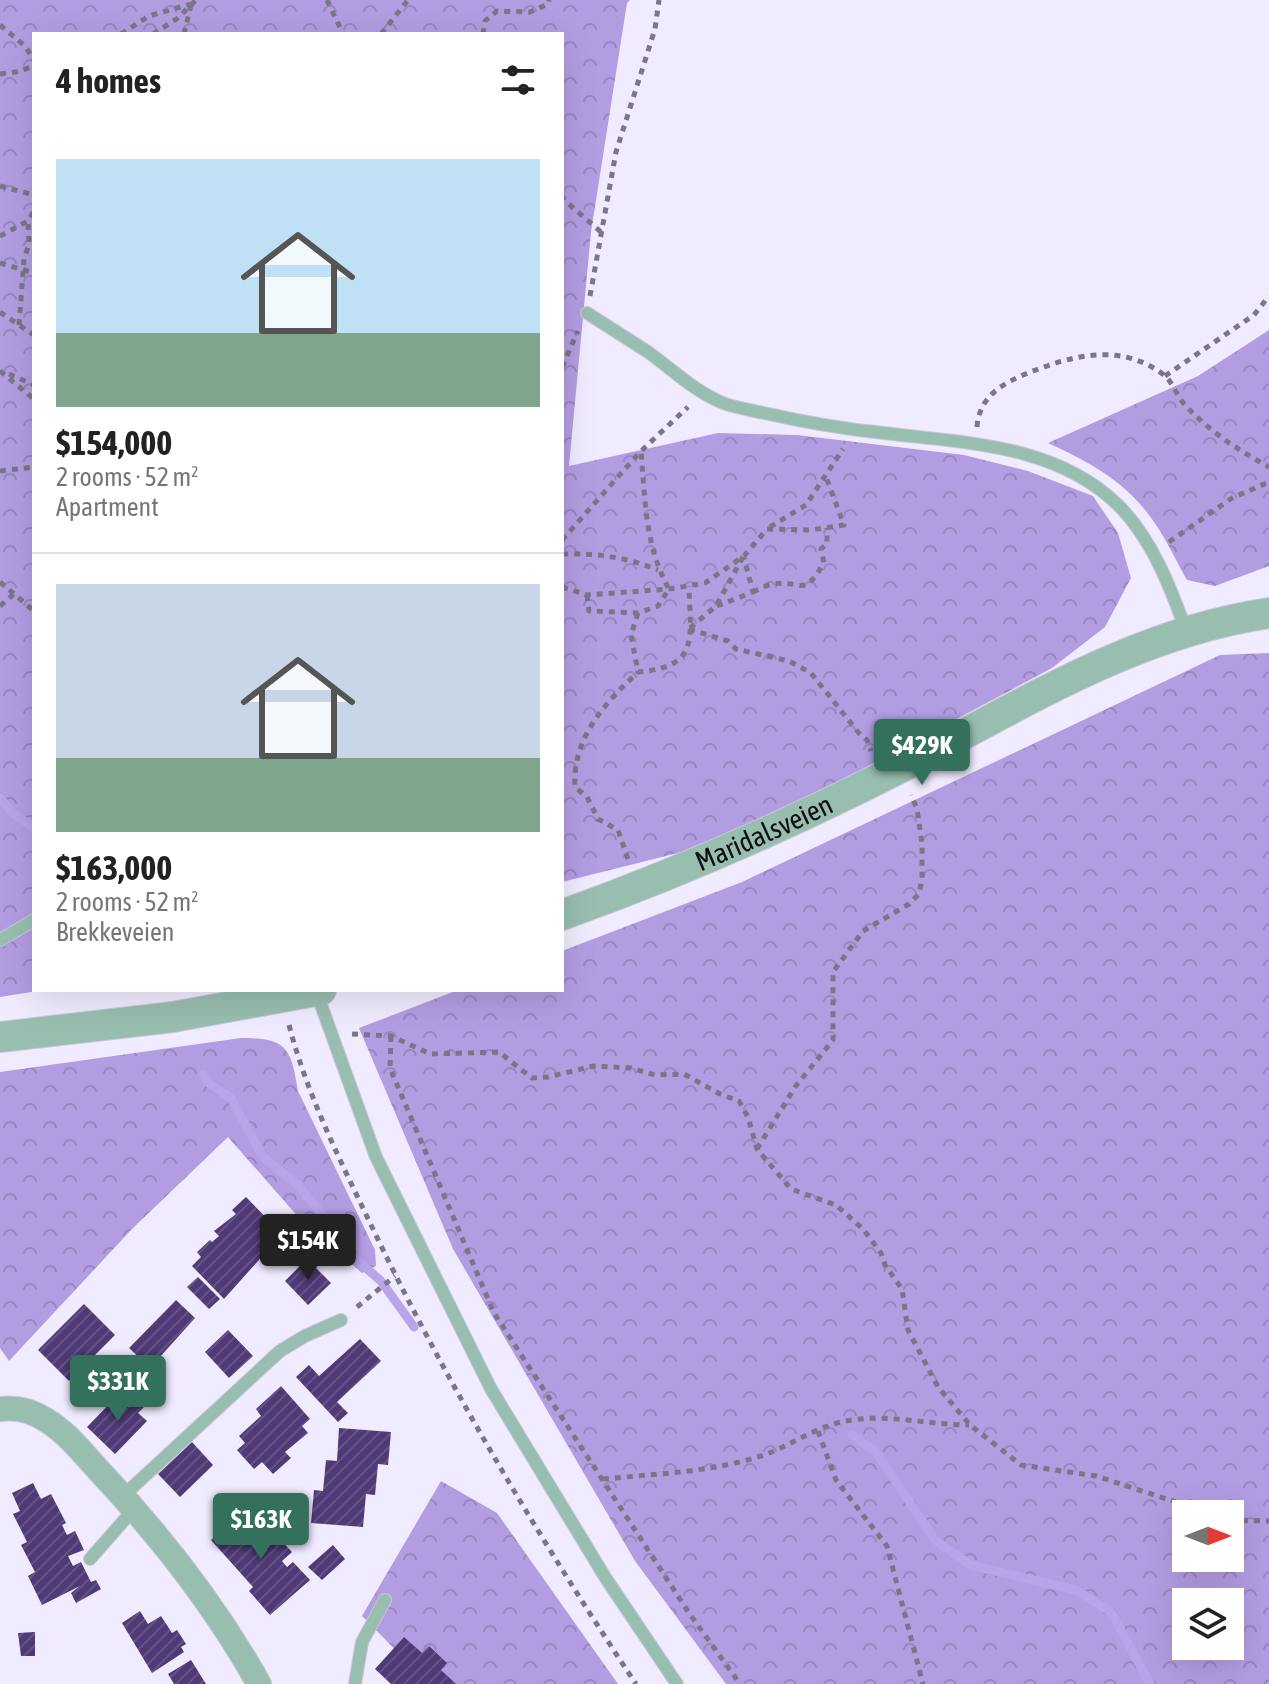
<!DOCTYPE html>
<html lang="en">
<head>
<meta charset="utf-8">
<style>
	:root { --surface:#fff; --page:#f2f2f2; --text:#222; --muted:#767676; --line:#e0e0e0; --accent:#33715d }
	body { margin:0; font-family:"Asap Condensed",sans-serif; background:var(--page); color:var(--text); height:100vh; display:flex; flex-direction:column; font-size:30px; white-space:nowrap }
	* { box-sizing:border-box; margin:0 }
	p { font-size:26px; color:var(--muted) }
	.icon { flex:none; width:44px; height:44px; fill:none; stroke:currentColor; stroke-width:2; stroke-linecap:round; stroke-linejoin:round }
	.map { position:relative; flex:1; overflow:hidden }
	.side { position:absolute; left:32px; top:32px; width:532px; height:960px; display:flex; flex-direction:column; background:var(--surface); border-radius:0px; box-shadow:0 8px 32px #0002 }
	.side>* { flex:none }
	.needle { width:52px; rotate:90deg }
	.controls { position:absolute; left:1172px; top:1500px; display:grid; gap:16px }
	.controls a { display:grid; place-items:center; width:72px; height:72px; border-radius:0px; background:var(--surface); box-shadow:0 8px 32px #0002; font-size:40px }
	.price { position:absolute; translate:-50% -68px; padding:0 18px; border-radius:8px; background:var(--accent); color:#fff; font-size:26px; line-height:52px; filter:drop-shadow(0 2px 4px #0008) }
	.price::after { content:''; position:absolute; left:50%; top:48px; width:24px; height:18px; margin-left:-12px; background:inherit; clip-path:polygon(0 0,100% 0,50% 100%) }
	.price.current { background:#222; color:#fff }
	ul { padding:0; list-style:none }
	li { display:grid; align-content:center; gap:16px; height:424px; padding:0 24px }
	li+li { border-top:2px solid var(--line) }
	li span { display:grid; place-items:center; height:248px; border-radius:0px; color:#555 }
	li>.icon { margin-inline-start:auto }
	span .icon { width:144px; height:144px; fill:#fffc; stroke-width:1 }
	li b { font-size:34px }
	h2 { display:flex; justify-content:space-between; align-items:center; height:96px; padding:0 24px; font-size:34px }
	.map>svg:first-child { display:block }
	.forest { fill:url(#forest-crowns); fill-rule:evenodd }
	.lines { fill:none; stroke-linecap:round; stroke-linejoin:round }
	.stream { stroke:#b8a4e9; stroke-width:9 }
	.building { fill:url(#building-hatch) }
	.service-casing { stroke:#ccc7d9; stroke-width:14 }
	.minor-casing { stroke:#ccc7d9; stroke-width:26 }
	.tertiary-casing { stroke:#ccc7d9; stroke-width:32 }
	.path { stroke:#7a7685; stroke-width:5; stroke-dasharray:6 6; stroke-linecap:butt }
	.service { stroke:#98beaf; stroke-width:12 }
	.minor { stroke:#98beaf; stroke-width:24 }
	.tertiary { stroke:#98beaf; stroke-width:30 }
	.labels { text-anchor:middle; stroke-width:8; stroke-linejoin:round; paint-order:stroke }
	.street-label { font-size:28px; fill:#100d17; stroke:#f0ebfe }
</style>
</head>
<body>
<div class="map">
<svg width="1269" height="1684" viewBox="0 0 1269 1684">
	<defs>
		<pattern id="forest-crowns" width="20" height="18" patternUnits="userSpaceOnUse" patternTransform="scale(2)"><rect width="20" height="18" fill="#b29de2"/><path d="M2 6a3 3 0 1 1 6 0M12 15a3 3 0 1 1 6 0" fill="none" stroke="#9886c1"/></pattern>
		<pattern id="building-hatch" width="6" height="6" patternUnits="userSpaceOnUse" patternTransform="scale(2)"><rect width="6" height="6" fill="#4f3a77"/><path d="M-1 1l2-2M0 6l6-6M5 7l2-2" fill="none" stroke="#645384"/></pattern>
	</defs>
	<rect width="100%" height="100%" fill="#f0ebfe"/>
	<g class="forest">
		<polygon points="0,0 630,0 627,3 591,232 569,466 718,433 797,435 964,455 1028,471 1093,496 1118,533 1131,578 1105,627 1052,668 730,840 562,882 562,34 34,34 34,990 44,990 0,997"/>
		<path d="M1269 330V566L1215 586 1187 580C1175 559 1164 534 1149 515 1123 480 1087 461 1048 443L1198 376Z"/>
		<path d="M1269 653V1684H726L635 1561 453 1249 359 1028 458 990H562V951L742 882 1220 655ZM1230 1514V1558H1186V1514ZM1230 1602V1646H1186V1602Z"/>
		<path d="M241 1038C287 1038 291 1048 298 1091L375 1250 376 1266 362 1273 300 1219 228 1137 132 1229 9 1361 0 1348V1072Z"/>
		<polygon points="441,1481 497,1513 618,1684 429,1684 362,1616"/>
	</g>
	<g class="lines">
		<g class="stream">
			<polyline points="0,798 14,814 34,828"/>
			<polyline points="203,1075 210,1084 231,1098 263,1157 298,1185 326,1220 343,1248 381,1281 414,1327"/>
			<polyline points="852,1435 876,1452 935,1540 970,1565 1076,1590 1111,1612 1150,1684"/>
		</g>
	</g>
	<g class="building">
		<polygon points="246,1197 282,1234 224,1299 192,1266 201,1257 197,1252 210,1240 212,1242 219,1236 214,1231 236,1214 232,1210"/>
		<polygon points="307,1259 331,1283 308,1305 285,1281"/>
		<polygon points="198,1277 220,1299 209,1309 187,1287"/>
		<polygon points="176,1300 195,1318 150,1368 129,1348"/>
		<polygon points="84,1304 115,1335 94,1356 97,1360 87,1370 83,1367 69,1381 38,1350"/>
		<polygon points="228,1330 253,1356 229,1378 205,1352"/>
		<polygon points="360,1339 381,1361 337,1402 348,1413 338,1422 296,1377 309,1365 319,1376"/>
		<polygon points="281,1386 310,1419 302,1426 308,1433 285,1452 291,1458 273,1474 262,1462 254,1469 237,1450 245,1443 239,1436 261,1416 256,1409"/>
		<polygon points="119,1394 127,1402 132,1396 144,1407 138,1413 147,1421 115,1454 87,1427"/>
		<polygon points="339,1428 391,1432 388,1465 378,1464 375,1495 366,1494 363,1527 311,1523 314,1490 323,1491 326,1460 337,1461"/>
		<polygon points="192,1442 213,1465 180,1497 158,1474"/>
		<polygon points="33,1483 41,1499 51,1494 66,1523 62,1525 67,1535 75,1531 84,1550 68,1556 73,1566 81,1562 91,1582 96,1580 101,1589 76,1603 71,1593 80,1586 42,1605 28,1576 35,1572 21,1545 27,1542 13,1514 20,1511 12,1493"/>
		<polygon points="244,1511 250,1519 256,1513 272,1531 266,1536 271,1541 277,1536 292,1552 282,1561 287,1567 293,1562 310,1580 270,1615 249,1591 253,1587 211,1540"/>
		<polygon points="333,1545 345,1559 322,1580 308,1567"/>
		<polygon points="140,1611 148,1624 161,1616 172,1633 177,1630 186,1644 181,1647 184,1652 152,1673 122,1623"/>
		<polygon points="35,1632 35,1656 21,1656 18,1633"/>
		<polygon points="404,1637 422,1653 429,1646 447,1663 441,1670 456,1684 391,1684 375,1669"/>
		<polygon points="191,1660 206,1684 174,1684 168,1674"/>
	</g>
	<g class="lines">
		<defs>
			<g id="service">
				<path d="M587 313C607 326 628 339 648 352 673 370 694 391 723 403 736 408 751 410 764 413 804 422 843 429 884 433 964 443 1055 444 1117 504 1151 537 1171 588 1186 631"/>
				<polyline points="0,940 34,920"/>
				<polyline points="316,991 376,1157 491,1389 605,1577 677,1684"/>
				<polyline points="123,1496 280,1351 305,1336 341,1320"/>
				<polyline points="90,1559 134,1509"/>
				<polyline points="355,1684 362,1642 385,1600"/>
			</g>
			<path id="minor" d="M0 1409C17 1407 31 1410 46 1420 68 1433 85 1456 103 1475 163 1539 216 1607 259 1684"/>
			<g id="tertiary">
				<path id="s1" d="M562 915C676 874 788 825 896 770 1017 708 1132 633 1269 613"/>
				<polyline points="0,1037 173,1017 321,990"/>
			</g>
		</defs>
		<use href="#service" class="service-casing"/>
		<use href="#minor" class="minor-casing"/>
		<use href="#tertiary" class="tertiary-casing"/>
		<g class="path">
			<polyline points="327,0 343,34"/>
			<polyline points="0,25 25,46 34,60"/>
			<polyline points="121,34 149,16 191,4"/>
			<polyline points="153,34 178,18 196,0"/>
			<polyline points="184,34 191,5"/>
			<polyline points="381,34 408,0"/>
			<polyline points="483,34 485,21 497,11 530,12 548,4 549,0"/>
			<polyline points="0,74 16,72 34,66"/>
			<polyline points="0,186 34,195"/>
			<polyline points="562,195 564,200 601,232"/>
			<polyline points="0,236 28,221 34,211"/>
			<polyline points="0,263 34,273"/>
			<polyline points="590,296 616,152 655,29 659,0"/>
			<polyline points="0,312 34,335"/>
			<polyline points="19,325 24,259 29,244 28,221"/>
			<polyline points="562,367 578,331"/>
			<polyline points="0,371 34,399"/>
			<polyline points="9,374 34,385"/>
			<polyline points="1165,376 1254,315 1269,296"/>
			<path d="M977 427C979 398 1000 385 1023 375 1070 356 1119 341 1164 375 1173 382 1177 397 1185 405 1210 432 1238 450 1269 467"/>
			<polyline points="0,471 34,467"/>
			<polyline points="770,527 806,505 843,449"/>
			<polyline points="562,540 641,451 688,407"/>
			<polyline points="1169,542 1232,498 1269,482"/>
			<path d="M562 554C597 553 625 557 658 570"/>
			<polyline points="0,582 34,611"/>
			<polyline points="562,587 587,595 669,589 705,583 744,556 767,529 811,530 844,525 826,477"/>
			<path d="M753 592C759 589 767 585 773 584 802 579 802 600 824 563L821 549 827 544V528"/>
			<path d="M587 595 589 611 638 613 658 606 669 589C645 547 645 498 641 451"/>
			<polyline points="0,606 14,594"/>
			<polyline points="717,606 753,592 744,558"/>
			<path d="M638 613 631 635 638 672C701 667 690 637 689 586"/>
			<polyline points="690,628 716,606 743,557"/>
			<polyline points="689,629 728,641 736,649 789,661 811,673 858,732 867,740 871,751"/>
			<path d="M628 859 618 830 598 819 587 797 575 787C572 738 605 703 638 672"/>
			<path d="M289 1025C307 1095 341 1162 372 1227 448 1386 539 1538 636 1684"/>
			<polyline points="352,1034 391,1036 430,1054 499,1052 532,1078 548,1077 593,1066 631,1068 655,1075 684,1074 720,1094 739,1101 748,1117 757,1149 791,1189 836,1205 863,1229 881,1253 885,1265 902,1289 908,1330 938,1387 970,1425 1021,1465 1096,1476 1213,1514"/>
			<polyline points="391,1036 390,1068 494,1313 689,1613 740,1684"/>
			<polyline points="757,1149 795,1087 833,1040 833,972 863,931 909,904 919,894 922,879 922,844 917,809 911,795"/>
			<polyline points="357,1307 395,1276"/>
			<polyline points="818,1431 836,1480 887,1546 923,1684"/>
			<path d="M603 1479C655 1474 711 1472 761 1456 788 1447 812 1429 841 1422 883 1412 927 1425 969 1425"/>
			<polyline points="1230,1520 1269,1521"/>
		</g>
		<use href="#service" class="service"/>
		<use href="#minor" class="minor"/>
		<use href="#tertiary" class="tertiary"/>
	</g>
	<g class="labels">
		<g class="street-label">
			<text dy="10" stroke="none"><textPath href="#s1" startOffset="218">Maridalsveien</textPath></text>
		</g>
	</g>
</svg>
<div class="controls">
<a><svg class="needle" viewBox="-14 -14 28 28"><path d="M0-13l5 13h-10z" fill="#e53935"/><path d="M0 13l5-13h-10z" fill="#767676"/></svg></a>
<a><svg class="icon" aria-label="layers" viewBox="0 0 24 24"><path d="M12 4l9 5-9 5-9-5zM3 14l9 5 9-5"/></svg></a>
</div>
<b class="price" style="left:922px;top:787px">$429K</b>
<b class="price current" style="left:308px;top:1282px">$154K</b>
<b class="price" style="left:118px;top:1423px">$331K</b>
<b class="price" style="left:261px;top:1561px">$163K</b>
<section class="side">
<h2>4 homes<svg class="icon" aria-label="filters" viewBox="0 0 24 24"><path d="M4 7h16M4 17h16"/><circle cx="9" cy="7" r="2"/><circle cx="15" cy="17" r="2"/></svg></h2>
<ul>
<li><span style="background:linear-gradient(#bfe0f5 70%,#7fa58c 0)"><svg class="icon" aria-label="home" viewBox="0 0 24 24"><path d="M3 11l9-7 9 7M6 9v11h12V9"/></svg></span><div><b>$154,000</b><p>2 rooms · 52 m²</p><p>Apartment</p></div></li>
<li><span style="background:linear-gradient(#c9d6e8 70%,#7fa58c 0)"><svg class="icon" aria-label="home" viewBox="0 0 24 24"><path d="M3 11l9-7 9 7M6 9v11h12V9"/></svg></span><div><b>$163,000</b><p>2 rooms · 52 m²</p><p>Brekkeveien</p></div></li>
</ul>
</section>
</div>
</body>
</html>
